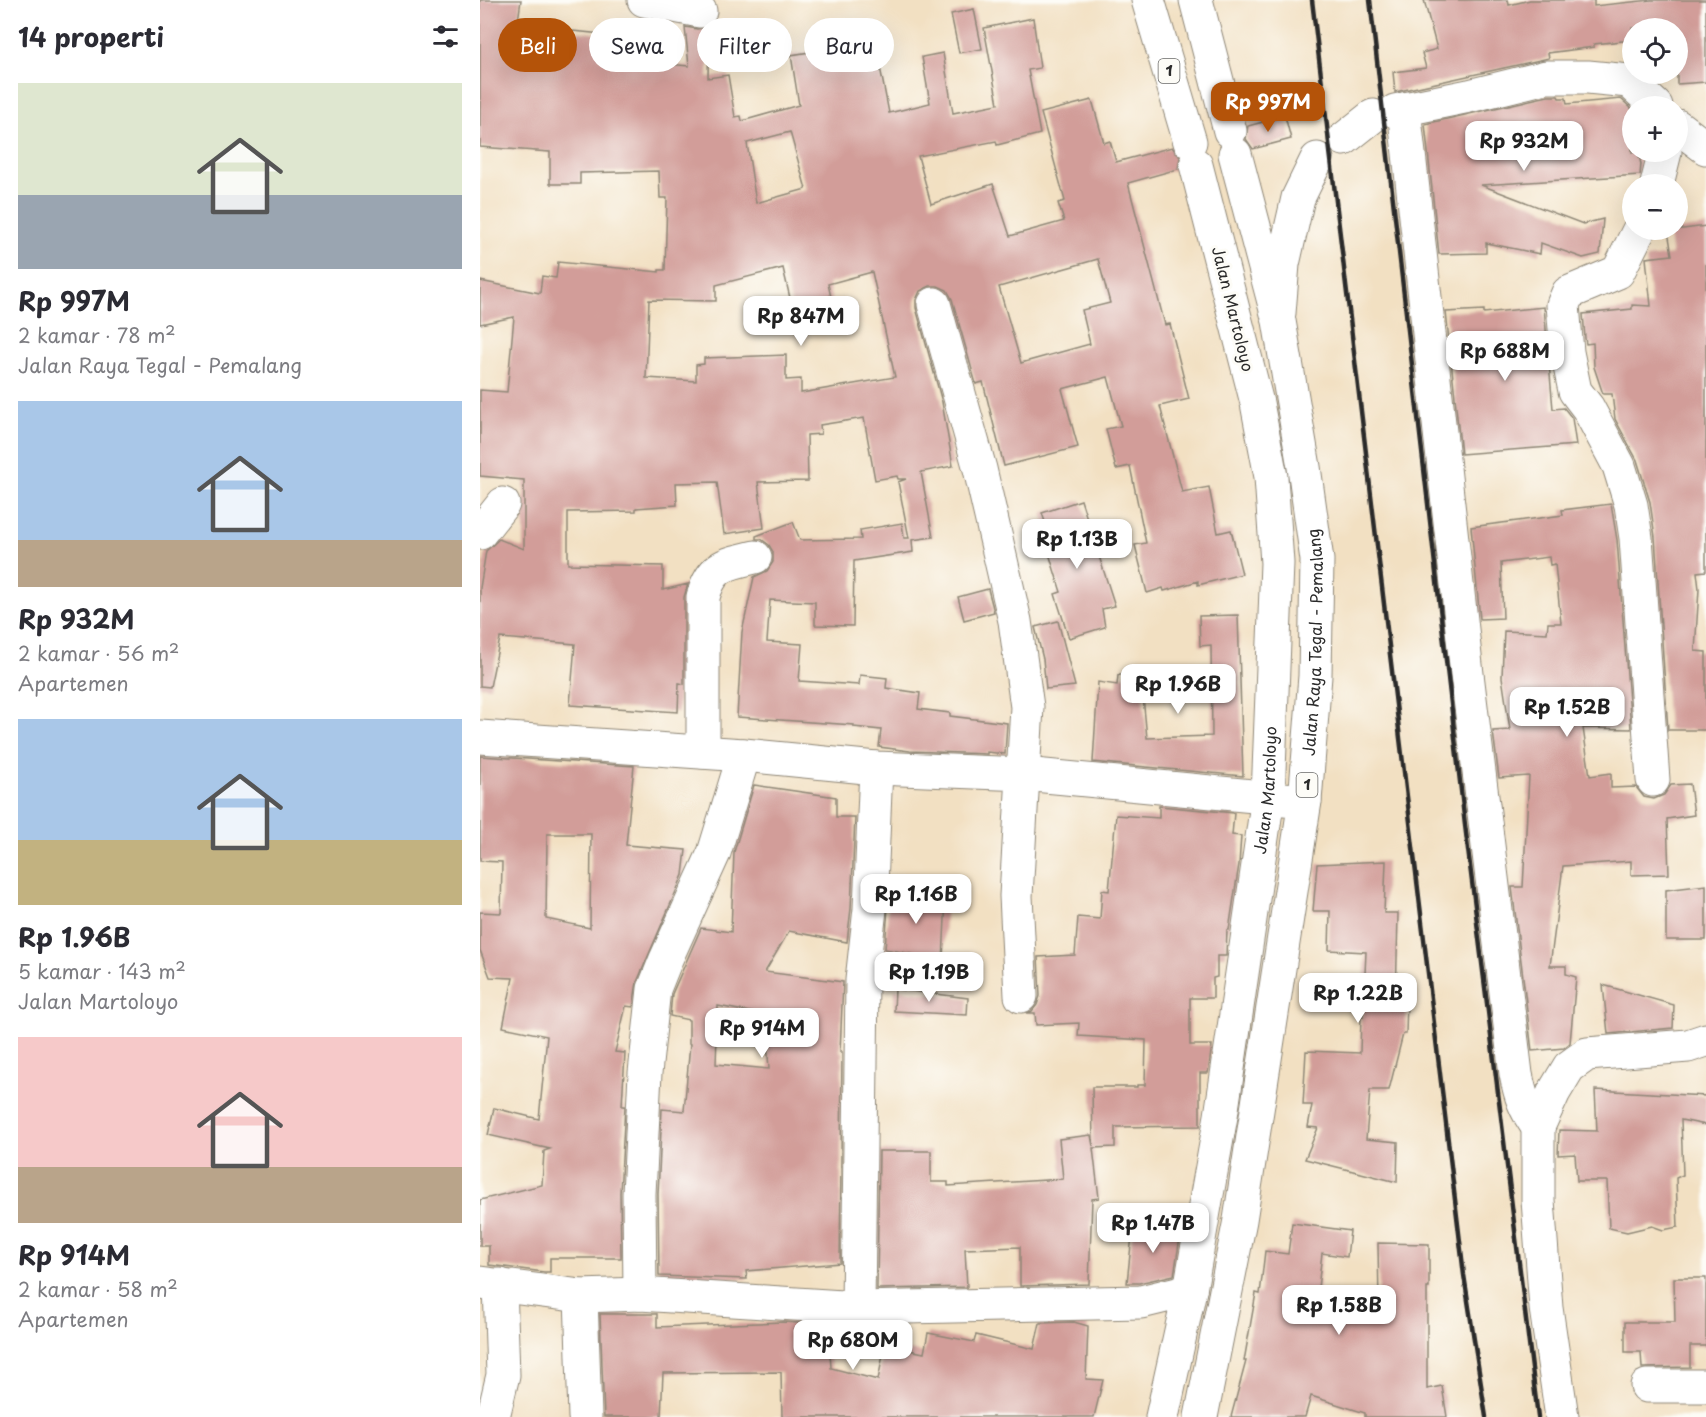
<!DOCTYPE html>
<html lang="id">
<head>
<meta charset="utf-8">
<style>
	:root { --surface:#fff; --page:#f2f2f3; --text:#2b2b33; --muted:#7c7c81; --accent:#b45309 }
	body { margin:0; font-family:"Playpen Sans",sans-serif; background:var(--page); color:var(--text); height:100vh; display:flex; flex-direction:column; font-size:22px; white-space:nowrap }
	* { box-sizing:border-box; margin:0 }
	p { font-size:20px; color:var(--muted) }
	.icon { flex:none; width:33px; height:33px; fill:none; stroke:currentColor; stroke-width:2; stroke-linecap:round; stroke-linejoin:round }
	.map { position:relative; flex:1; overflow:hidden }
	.sheet { display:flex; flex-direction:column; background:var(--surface); width:480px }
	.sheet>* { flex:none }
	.hud { position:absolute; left:18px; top:18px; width:570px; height:54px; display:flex; gap:12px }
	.buttons { position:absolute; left:1142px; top:18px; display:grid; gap:12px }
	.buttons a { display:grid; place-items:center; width:66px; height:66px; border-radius:50%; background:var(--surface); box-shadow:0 6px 24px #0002; font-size:30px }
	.price { position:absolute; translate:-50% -51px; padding:0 14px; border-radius:12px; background:#fff; color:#222; font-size:20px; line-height:39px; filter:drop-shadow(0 2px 3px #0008) }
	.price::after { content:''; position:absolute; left:50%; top:36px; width:18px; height:14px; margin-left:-9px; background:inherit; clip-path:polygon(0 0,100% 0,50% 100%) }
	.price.current { background:var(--accent); color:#fff }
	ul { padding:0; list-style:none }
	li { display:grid; align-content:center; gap:12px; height:318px; padding:0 18px }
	li span { display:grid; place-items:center; height:186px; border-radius:0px; color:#555 }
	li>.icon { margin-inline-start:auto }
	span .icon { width:108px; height:108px; fill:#fffc; stroke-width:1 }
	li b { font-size:26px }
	h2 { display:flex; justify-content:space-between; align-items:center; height:72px; padding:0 18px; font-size:26px }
	.tag { padding:0 21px; border-radius:27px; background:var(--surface); box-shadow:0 6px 24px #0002; font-size:21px; line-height:54px }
	.tag.current { background:var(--accent); color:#fff }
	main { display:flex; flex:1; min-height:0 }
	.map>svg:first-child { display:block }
	.building { fill:#d29d99; fill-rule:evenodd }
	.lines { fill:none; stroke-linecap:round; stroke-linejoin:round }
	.minor-casing { stroke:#8e8676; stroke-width:35 }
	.highway-casing { stroke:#8e8676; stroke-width:35 }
	.minor { stroke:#fff; stroke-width:33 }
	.highway { stroke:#fff; stroke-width:33 }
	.rail { stroke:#2b2b2b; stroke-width:4.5 }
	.labels { text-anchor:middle; stroke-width:6; stroke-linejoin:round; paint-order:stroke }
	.shield { fill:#fdfcf7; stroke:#6a6a68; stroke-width:1.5 }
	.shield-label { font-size:15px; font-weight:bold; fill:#2b2b2b }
	.street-label { font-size:16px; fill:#2b2b2b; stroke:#fdfcf7 }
</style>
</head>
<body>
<main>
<section class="sheet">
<h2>14 properti<svg class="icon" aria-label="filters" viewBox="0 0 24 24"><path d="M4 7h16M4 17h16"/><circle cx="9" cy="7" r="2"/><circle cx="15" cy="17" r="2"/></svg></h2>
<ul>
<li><span style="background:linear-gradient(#dfe7d0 60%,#9aa5b1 0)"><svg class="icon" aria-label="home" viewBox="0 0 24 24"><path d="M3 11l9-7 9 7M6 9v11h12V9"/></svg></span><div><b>Rp 997M</b><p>2 kamar · 78 m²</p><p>Jalan Raya Tegal - Pemalang</p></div></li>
<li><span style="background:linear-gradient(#a9c7e8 75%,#b9a48a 0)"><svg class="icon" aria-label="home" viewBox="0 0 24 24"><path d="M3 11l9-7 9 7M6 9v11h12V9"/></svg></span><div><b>Rp 932M</b><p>2 kamar · 56 m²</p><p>Apartemen</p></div></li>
<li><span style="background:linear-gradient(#a9c7e8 65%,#c2b280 0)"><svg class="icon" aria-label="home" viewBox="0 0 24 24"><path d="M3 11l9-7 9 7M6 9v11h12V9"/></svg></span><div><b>Rp 1.96B</b><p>5 kamar · 143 m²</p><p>Jalan Martoloyo</p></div></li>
<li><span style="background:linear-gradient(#f6c9c9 70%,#b9a48a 0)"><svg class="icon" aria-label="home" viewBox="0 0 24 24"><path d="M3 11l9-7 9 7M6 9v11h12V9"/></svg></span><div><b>Rp 914M</b><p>2 kamar · 58 m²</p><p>Apartemen</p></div></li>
</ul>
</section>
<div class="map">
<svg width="1226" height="1417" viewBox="0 0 1226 1417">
	<rect width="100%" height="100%" fill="#fdfcf7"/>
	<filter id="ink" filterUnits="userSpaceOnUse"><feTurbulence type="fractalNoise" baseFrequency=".0167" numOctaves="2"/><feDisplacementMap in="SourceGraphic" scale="12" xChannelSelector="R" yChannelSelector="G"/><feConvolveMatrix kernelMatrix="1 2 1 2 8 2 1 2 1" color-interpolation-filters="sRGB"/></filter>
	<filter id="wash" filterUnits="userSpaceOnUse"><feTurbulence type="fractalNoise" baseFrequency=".008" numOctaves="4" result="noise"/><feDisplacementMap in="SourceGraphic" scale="24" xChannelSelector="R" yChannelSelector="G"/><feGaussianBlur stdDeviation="1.35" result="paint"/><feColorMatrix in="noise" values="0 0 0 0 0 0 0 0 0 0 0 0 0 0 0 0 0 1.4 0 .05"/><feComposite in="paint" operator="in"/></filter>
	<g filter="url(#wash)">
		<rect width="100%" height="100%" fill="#f2e0c2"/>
		<g id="blocks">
			<g class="building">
				<path d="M0 0H41L37 28 45 29 43 46 90 53 93 31 122 34 119 58 209 66 205 27 217 29 229 27 228 78 248 75 255 117 261 116 262 121 319 105 311 55 369 46 367 37 393 31 409 113 450 103 442 57 463 53 473 113 518 104 504 28 553 18 560 68 548 70 560 134 517 145 516 141 438 156 451 204 513 184 530 236 584 221 578 203 585 201 561 113 612 100 624 143 630 141 636 162 692 147 700 157 698 169 648 183 685 325 690 324 709 399 680 406 702 492 729 487 738 533 751 530 762 574 718 585V581L684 591 683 588 667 593 655 545 666 543 650 466 636 469 626 429 641 426 628 377 582 389 598 447 524 466 503 382 496 384 472 299 467 290 458 286H450L440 291 436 300V308L462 402 473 466 441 472 453 537 432 540 433 552 374 561 373 626 335 625V602L290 600 287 642 322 644 319 681 379 685 380 675 407 678 406 688 440 693 438 709 470 713V716L527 723 525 754 507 752V754L430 751 399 747 401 730 374 727V725L257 717 262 632 274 577 287 571 293 562V552L289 545 281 539H276V536L313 522 320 540 381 539 380 530 422 523 424 538H429L418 482 426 479H418L417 476 395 480 384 418 340 425 341 434 327 435 328 481 278 482 284 528 244 534 237 482 196 483 197 505 156 508V511L88 512V564L183 566V590L208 584 204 597V684L199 683 198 712 90 705 95 644 20 638 10 687 0 686V588L6 551 19 539 44 549V480L0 476V390L27 392 34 317 0 324V281L60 293 62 276 76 278 78 262 179 272V270H185L187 198H180L179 171 100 173V184H70V152L0 147ZM310 132 326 189 276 203 267 143ZM618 259 630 303 602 310 610 344 541 363 519 287ZM303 268 317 328 356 319 348 284 392 272 415 377 321 393V379L306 380V355L224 358V364L216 365V381L166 378 169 300 236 301V285Z"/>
				<polygon points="944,0 1028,0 1029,5 1050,0 1114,0 1114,6 1171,0 1226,0 1226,82 1197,84 1197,28 1152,28 1152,40 1114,44 1114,47 1068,53 1069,58 915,92 913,72 946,68 942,53 957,49"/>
				<polygon points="494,9 502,49 479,53 471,14"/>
				<polygon points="1068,96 1078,96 1079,98 1086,98 1087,104 1141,99 1152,109 1152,152 1158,152 1161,164 1160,175 1001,185 1103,224 1123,219 1120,254 1103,258 1061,243 1060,254 1006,243 1006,253 959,254 945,124"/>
				<polygon points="805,116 811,139 773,149 766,139 768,126"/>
				<polygon points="1226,226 1226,571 1217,572 1219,589 1215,651 1226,652 1226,730 1188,730 1175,537 1170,502 1157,460 1135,419 1132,394 1123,394 1114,367 1113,343 1106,344 1105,338 1103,314 1152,309 1152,305 1171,306 1166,258 1192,255 1188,231"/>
				<polygon points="1064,307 1073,409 1084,408 1092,418 1096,445 981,454 966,312 1004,310 1004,313"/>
				<polygon points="601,500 635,606 622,609 625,627 589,638 575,594 581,592 568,550 574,549 562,513"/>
				<polygon points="1131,504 1137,540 1151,729 1103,728 1110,776 1131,773 1131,788 1156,787 1164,797 1174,799 1184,795 1191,785 1210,784 1214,815 1187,819 1189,874 1151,875 1151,861 1083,866 1070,966 1086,966 1086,974 1096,977 1090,1043 1084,1048 1052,1051 1032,887 1043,887 1049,776 1019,778 1013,731 1030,730 1022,677 1024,631 1067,633 1068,623 1081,623 1075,564 1070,565 1069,557 1021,563 1023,618 1000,619 991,527 1083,515 1082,510"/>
				<polygon points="508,589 514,612 484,620 478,597"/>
				<polygon points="758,615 763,776 613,762 618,682 637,685 638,675 661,676 667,738 732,736 731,645 720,646 719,616"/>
				<polygon points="578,621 595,686 566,689 563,659 555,627"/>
				<path d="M0 756 154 766 146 845 206 850 203 875 157 982 153 1007 146 1006 135 1052 145 1053 142 1106H145L140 1193 141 1258H70V1272H64L9 1265V1246H0V1200L62 1185 64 1151 70 1149 8 1135 14 1108 59 1119 67 1036 23 1027 33 978 10 977 0 950V912L21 913 22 862 0 861ZM67 834H111L110 928 66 919Z"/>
				<path d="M274 785 356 797V817H375L371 908 367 942 309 931 285 972 363 982 360 1052H362L360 1263 266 1271 267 1279 179 1276 178 1194 182 1109 204 1111 210 1044H209V1020L190 1016 192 994 221 928 251 932 254 852ZM238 1006 285 1015 289 1069 236 1064Z"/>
				<polygon points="679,806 754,813 752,835 761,836 759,864 749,930 747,930 746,956 737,956 737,977 733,978 733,998 710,998 710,1045 732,1045 728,1073 720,1073 720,1126 635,1127 635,1147 613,1148 619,1198 612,1199 609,1284 540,1286 540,1247 485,1249 487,1287 397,1289 399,1151 451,1151 451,1182 468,1182 468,1186 583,1179 579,1139 611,1135 613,1146 612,1087 657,1087 657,1085 665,1085 666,1040 598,1036 599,1023 556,1025 555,1013 546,1013 552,1011 557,1005 560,996 558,957 595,955 598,917 620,919 622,890 629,891 636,815 679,818"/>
				<polygon points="906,861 904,913 918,913 916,1001 927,1001 926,1034 923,1034 909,1090 890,1090 886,1139 918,1142 917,1182 825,1159 838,1128 828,1127 832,1105 823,1105 826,1051 880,1053 881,1016 883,1017 886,952 849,950 850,911 833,911 837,864"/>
				<polygon points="1226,885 1226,940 1186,940 1186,890"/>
				<polygon points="409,894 466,897 463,960 405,949"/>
				<polygon points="1123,985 1194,1005 1193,1028 1128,1034"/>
				<polygon points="415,989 488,998 487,1015 414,1011"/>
				<polygon points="1115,1090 1226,1096 1226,1125 1201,1120 1203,1175 1196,1178 1198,1227 1183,1230 1172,1226 1147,1232 1129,1228 1127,1181 1097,1181 1095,1154 1078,1155 1079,1130 1117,1131"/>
				<polygon points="812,1223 870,1231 867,1257 842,1253 837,1297 899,1306 898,1243 949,1244 949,1288 947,1288 947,1389 962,1386 967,1417 885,1417 885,1413 831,1396 825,1417 751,1417 766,1361 764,1361 776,1293 780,1294 785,1251 808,1254"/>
				<polygon points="653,1226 701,1231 694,1275 659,1283 647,1283"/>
				<polygon points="1194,1278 1226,1278 1226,1346 1210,1346 1210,1367 1162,1368 1161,1352 1145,1352 1145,1322 1195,1322"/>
				<polygon points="120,1314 177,1314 177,1327 303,1322 348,1325 351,1368 398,1380 405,1345 444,1353 448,1333 494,1342 496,1335 554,1349 560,1323 594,1322 608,1326 606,1379 623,1380 614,1417 302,1417 301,1372 183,1373 181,1417 124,1417"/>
			</g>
		</g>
	</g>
	<g filter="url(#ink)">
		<use href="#blocks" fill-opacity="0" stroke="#8e8676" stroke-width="1.5"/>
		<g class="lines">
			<defs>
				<g id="minor">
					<polyline points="164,0 220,11"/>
					<path d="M924 109 987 674 1036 1074C1040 1095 1045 1110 1058 1127"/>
					<polyline points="915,111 989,96 1066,77 1108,77 1149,81 1176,106"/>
					<polyline points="1197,126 1226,148"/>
					<polyline points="864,139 893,116"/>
					<polyline points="1177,184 1185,152"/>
					<polyline points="1159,230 1138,272 1088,293 1083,305 1087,352 1095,391 1108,408 1139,466 1151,505 1156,538 1173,780"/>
					<polyline points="454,304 500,469 535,621 547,707 536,896 541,996"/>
					<polyline points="799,313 803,264 818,198 837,159"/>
					<polyline points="0,533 23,504"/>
					<polyline points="0,737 264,755 396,768 544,774 825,801"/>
					<path d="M223 752V597C232 565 245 564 275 557"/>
					<polyline points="0,1283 101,1296 160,1294 378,1308 661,1302 710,1290"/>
					<polyline points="160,1294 159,1194 165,1073 174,989 186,959 234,853 264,755"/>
					<polyline points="101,1296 105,1417"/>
					<polyline points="378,1308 382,980 390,909 396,768"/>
					<polyline points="1167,1386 1226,1386"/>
					<polyline points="13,1417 23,1375 20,1285"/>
					<polyline points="1082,1417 1066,1308 1058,1200 1058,1127 1074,1092 1089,1067 1107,1054 1208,1046 1226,1040"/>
				</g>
				<g id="highway">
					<polyline points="668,0 710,142"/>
					<polyline points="716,0 750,131"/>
					<path id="s1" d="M682 1417 710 1290 741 1116 788 797 797 563 791 477 777 403 716 165"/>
					<path id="s2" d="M721 1417 760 1220 825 801 835 676 837 560 824 467 799 321 755 154"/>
				</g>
			</defs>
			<use href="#minor" class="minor-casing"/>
			<use href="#highway" class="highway-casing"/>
			<use href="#minor" class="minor"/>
			<use href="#highway" class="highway"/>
			<g class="rail">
				<polyline points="832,0 984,1275 1006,1417"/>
				<polyline points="890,0 985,825 1058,1417"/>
			</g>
		</g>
	</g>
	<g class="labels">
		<g class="shield">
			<rect x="678.5" y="59" width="21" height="24" rx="4.5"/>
			<rect x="816.5" y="773" width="21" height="24" rx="4.5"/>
		</g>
		<g class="shield-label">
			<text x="689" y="76">1</text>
			<text x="827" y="790">1</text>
		</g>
		<g class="street-label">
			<text transform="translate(753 309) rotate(76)" y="6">Jalan Martoloyo</text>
			<text dy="6" stroke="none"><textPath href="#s2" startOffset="784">Jalan Raya Tegal - Pemalang</textPath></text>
			<text dy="6" stroke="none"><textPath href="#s1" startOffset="636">Jalan Martoloyo</textPath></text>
		</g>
	</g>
</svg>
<div class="buttons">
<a><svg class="icon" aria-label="locate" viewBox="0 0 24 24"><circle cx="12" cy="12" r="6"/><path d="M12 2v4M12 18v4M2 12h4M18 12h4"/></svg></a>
<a>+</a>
<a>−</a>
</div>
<b class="price current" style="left:788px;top:133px">Rp 997M</b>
<b class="price" style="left:1044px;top:172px">Rp 932M</b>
<b class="price" style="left:321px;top:347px">Rp 847M</b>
<b class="price" style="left:1025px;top:382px">Rp 688M</b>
<b class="price" style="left:597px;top:570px">Rp 1.13B</b>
<b class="price" style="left:698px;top:715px">Rp 1.96B</b>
<b class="price" style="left:1087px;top:738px">Rp 1.52B</b>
<b class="price" style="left:436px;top:925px">Rp 1.16B</b>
<b class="price" style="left:449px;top:1003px">Rp 1.19B</b>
<b class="price" style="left:878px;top:1024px">Rp 1.22B</b>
<b class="price" style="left:282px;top:1059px">Rp 914M</b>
<b class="price" style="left:673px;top:1254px">Rp 1.47B</b>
<b class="price" style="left:859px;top:1336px">Rp 1.58B</b>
<b class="price" style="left:373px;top:1371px">Rp 680M</b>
<div class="hud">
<a class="tag current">Beli</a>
<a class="tag">Sewa</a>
<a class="tag">Filter</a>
<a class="tag">Baru</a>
</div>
</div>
</main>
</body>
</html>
